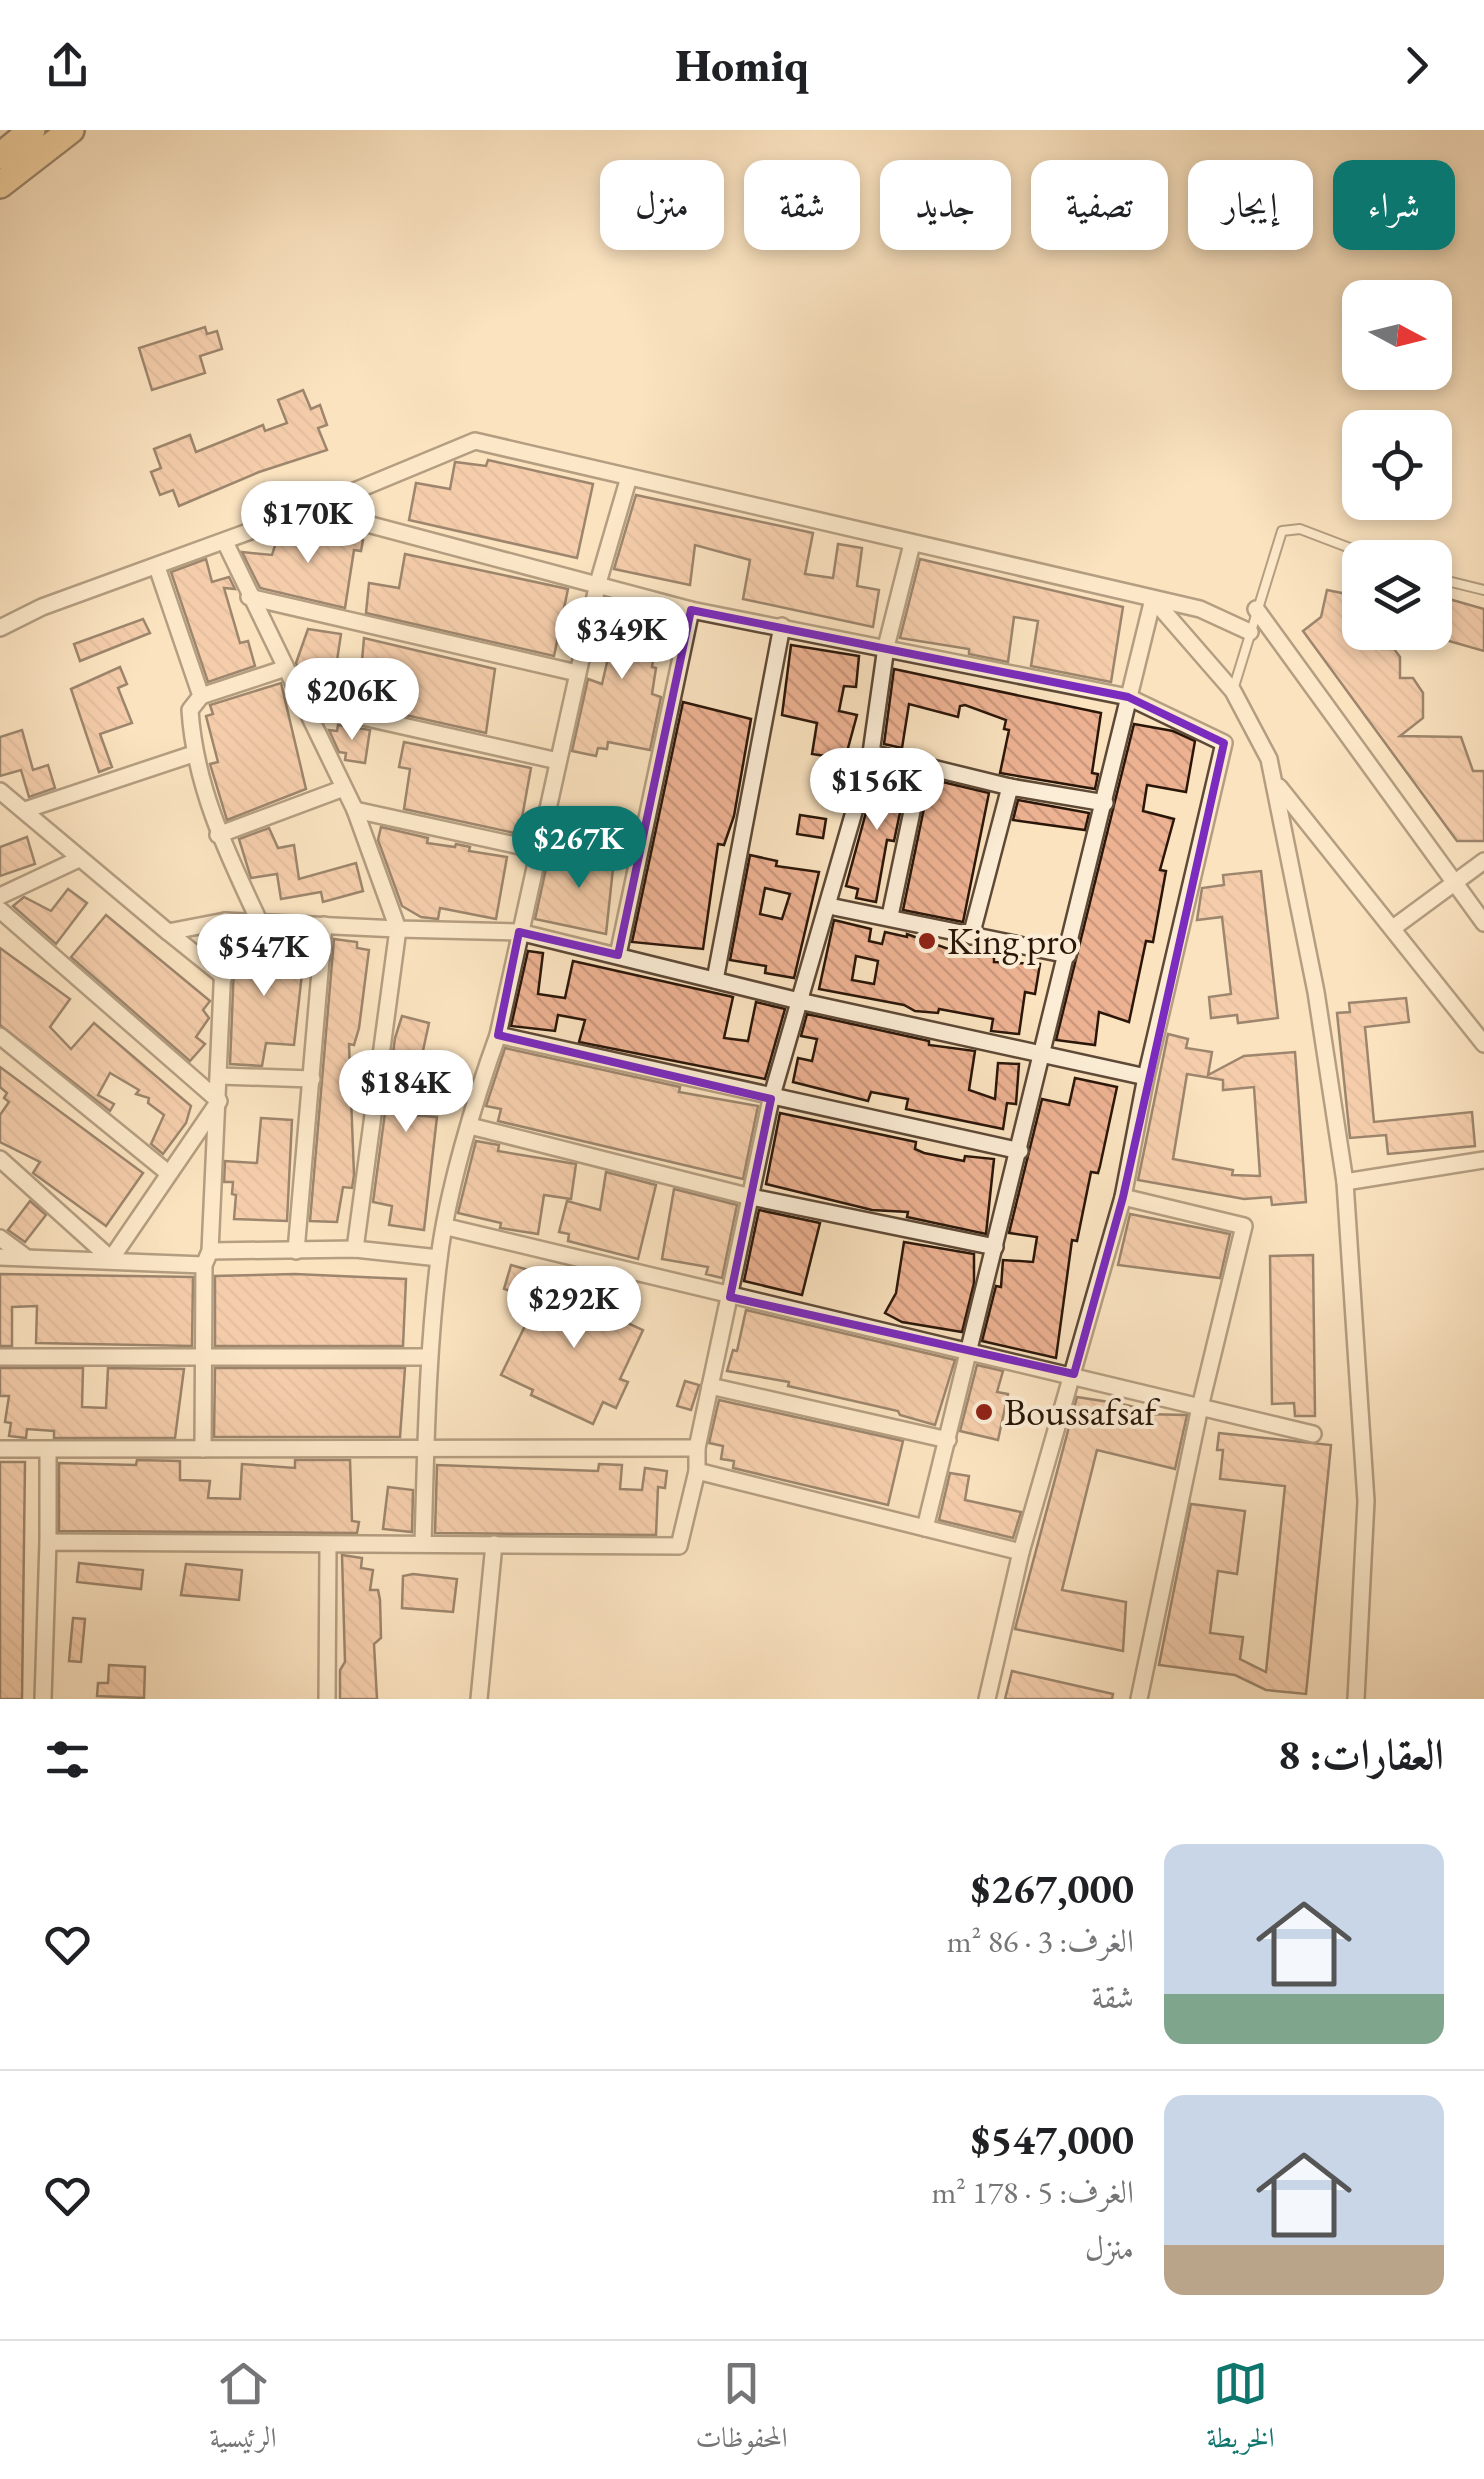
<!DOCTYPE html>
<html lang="ar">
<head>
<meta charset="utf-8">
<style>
	:root { --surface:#fff; --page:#f2f2f2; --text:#202124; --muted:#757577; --line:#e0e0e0; --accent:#0f766e }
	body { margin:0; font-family:"EB Garamond",Amiri,serif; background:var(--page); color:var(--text); direction:rtl; height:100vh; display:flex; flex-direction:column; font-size:38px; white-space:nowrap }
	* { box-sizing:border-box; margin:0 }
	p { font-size:32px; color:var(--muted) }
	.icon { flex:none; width:55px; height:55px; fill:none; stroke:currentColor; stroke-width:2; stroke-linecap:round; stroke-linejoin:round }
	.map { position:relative; height:1569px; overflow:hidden; direction:ltr }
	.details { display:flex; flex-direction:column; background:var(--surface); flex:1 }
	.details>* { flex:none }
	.hud { position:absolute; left:30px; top:30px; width:1425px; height:90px; direction:rtl; display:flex; gap:20px }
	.needle { width:65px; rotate:97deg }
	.fabs { position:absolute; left:1342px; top:150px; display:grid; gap:20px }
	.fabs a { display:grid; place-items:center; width:110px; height:110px; border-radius:20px; background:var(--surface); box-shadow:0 5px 15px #0003; font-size:50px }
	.price { position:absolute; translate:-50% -85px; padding:0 22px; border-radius:35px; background:#fff; color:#222; font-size:32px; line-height:65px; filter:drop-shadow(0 2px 5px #0008) }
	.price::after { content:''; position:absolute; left:50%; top:60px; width:30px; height:22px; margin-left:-15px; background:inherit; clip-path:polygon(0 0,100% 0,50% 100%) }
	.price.selected { background:var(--accent); color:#fff }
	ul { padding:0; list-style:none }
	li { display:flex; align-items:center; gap:30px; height:250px; padding:0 40px }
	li+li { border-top:2px solid var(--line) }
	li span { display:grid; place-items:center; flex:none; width:280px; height:200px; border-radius:20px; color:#555 }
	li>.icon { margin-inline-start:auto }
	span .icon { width:120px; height:120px; fill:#fffc; stroke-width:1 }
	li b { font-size:42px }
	h2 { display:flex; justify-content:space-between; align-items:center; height:120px; padding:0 40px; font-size:42px }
	.pill { padding:0 35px; border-radius:20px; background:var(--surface); box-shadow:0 5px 15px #0003; font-size:35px; line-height:90px }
	.pill.selected { background:var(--accent); color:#fff }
	header { display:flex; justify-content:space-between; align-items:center; height:130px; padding:0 40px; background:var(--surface); font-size:45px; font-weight:800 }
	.tabs { display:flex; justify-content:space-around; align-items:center; height:140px; border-top:2px solid var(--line); background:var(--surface); font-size:28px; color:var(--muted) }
	.tabs a { display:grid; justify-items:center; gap:5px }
	.tabs .selected { color:var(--accent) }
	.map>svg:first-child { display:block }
	.building { fill:url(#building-back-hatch); stroke:#2a1609; stroke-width:2.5; fill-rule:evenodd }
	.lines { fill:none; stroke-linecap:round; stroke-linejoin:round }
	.service-casing { stroke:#5e4937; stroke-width:12 }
	.minor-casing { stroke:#5e4937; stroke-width:20 }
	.primary-casing { stroke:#2a1609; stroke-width:30 }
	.service { stroke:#fcedd6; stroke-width:8 }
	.minor { stroke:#fcedd6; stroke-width:15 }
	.primary { stroke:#eec280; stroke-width:25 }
	.marked { fill:none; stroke:#7b2cbf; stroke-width:8; stroke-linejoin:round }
	.poi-dot { fill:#8f2418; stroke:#fcedd6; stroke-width:4 }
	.labels { text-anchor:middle; stroke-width:8; stroke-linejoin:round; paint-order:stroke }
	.poi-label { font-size:38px; fill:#2a1609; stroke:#fcedd6; text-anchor:start }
</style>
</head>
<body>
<header><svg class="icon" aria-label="forward" viewBox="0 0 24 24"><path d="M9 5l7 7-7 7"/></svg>Homiq<svg class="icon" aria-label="share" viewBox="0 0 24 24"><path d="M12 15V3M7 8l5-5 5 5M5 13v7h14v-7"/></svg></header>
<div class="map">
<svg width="1484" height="1569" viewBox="0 0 1484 1569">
	<defs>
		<pattern id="building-back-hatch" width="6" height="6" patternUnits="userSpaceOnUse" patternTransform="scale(2.5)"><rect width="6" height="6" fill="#edb292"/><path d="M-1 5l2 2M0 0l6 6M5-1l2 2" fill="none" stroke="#cb987d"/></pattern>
	</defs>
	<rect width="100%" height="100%" fill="#fbe3c0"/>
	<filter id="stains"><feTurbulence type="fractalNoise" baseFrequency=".002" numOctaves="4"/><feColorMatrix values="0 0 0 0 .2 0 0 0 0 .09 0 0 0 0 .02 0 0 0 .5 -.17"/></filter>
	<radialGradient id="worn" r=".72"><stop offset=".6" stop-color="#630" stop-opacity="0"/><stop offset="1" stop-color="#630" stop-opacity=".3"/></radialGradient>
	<g class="building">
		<polygon points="205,197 207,204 217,201 222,219 200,226 205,243 152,260 139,218"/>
		<polygon points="303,260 311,279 320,275 327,295 318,298 327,320 259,342 179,376 173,360 160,365 151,342 161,338 154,319 190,305 196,322 263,295 265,301 287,293 278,270"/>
		<polygon points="488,330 593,354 577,428 409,390 416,353 450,359 455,332 486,336"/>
		<polygon points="636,365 813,403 805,444 833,448 838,414 862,418 857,456 879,460 873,497 743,469 750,430 695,415 690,455 614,439"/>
		<polygon points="299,395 363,410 361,421 354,420 345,478 260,458 242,422 272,425 279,403 292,407"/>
		<polygon points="405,424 568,459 554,526 366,483 369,453 399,458"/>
		<polygon points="206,429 212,452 229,447 235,459 224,458 240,513 248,511 255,536 208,552 171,442"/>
		<polygon points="920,429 1123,477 1111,552 1031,536 1038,491 1014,487 1008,532 969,524 969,519 900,508"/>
		<polygon points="1357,430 1360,502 1382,502 1382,519 1394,519 1400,527 1400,548 1413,548 1423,563 1423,588 1400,606 1461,607 1473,641 1484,641 1484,711 1457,711 1303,501 1321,487 1327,460 1347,464"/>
		<polygon points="1435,465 1484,479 1484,521 1435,507"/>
		<polygon points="606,469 669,486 667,498 659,496 652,537 656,538 652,564 661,567 650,620 608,612 607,619 598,618 596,626 572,621 588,549 602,554 608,528 594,524"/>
		<polygon points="143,489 150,503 80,531 74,514"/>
		<polygon points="308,499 341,504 336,537 361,542 364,508 495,539 486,603 311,564 296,533"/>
		<polygon points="791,515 859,526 856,557 844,556 839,581 857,585 845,629 812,624 817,593 782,585"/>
		<polygon points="120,537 127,554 118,558 132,593 100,604 112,637 99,642 71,559"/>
		<polygon points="894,539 1101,583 1092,643 1098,644 1095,659 1000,643 1009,600 1004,599 1006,590 965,575 960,576 958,587 909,574 902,618 884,614"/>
		<polygon points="281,553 306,659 227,690 210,634 218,632 206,586 213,584 210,575"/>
		<polygon points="683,572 751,589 734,686 724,715 718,714 703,819 632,812"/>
		<polygon points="1134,594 1173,601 1195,611 1186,662 1147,655 1143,681 1174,689 1160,740 1166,741 1153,812 1146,811 1129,892 1099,882 1095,915 1056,910"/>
		<polygon points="338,595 370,600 365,633 345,630 346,623 339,622 329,600 337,601"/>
		<polygon points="22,600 33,640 48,635 55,658 29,667 21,640 0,646 0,607"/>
		<polygon points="404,612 531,638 519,704 404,679 410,639 399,637"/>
		<polygon points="878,638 908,645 894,711 887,710 876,772 856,768 858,759 846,756"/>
		<polygon points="930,649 989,663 963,792 903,780"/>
		<polygon points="1018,670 1089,683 1085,700 1013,690"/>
		<polygon points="800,685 826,689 823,708 797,704"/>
		<polygon points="381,697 428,708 427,713 455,717 456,714 470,717 469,721 507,727 496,789 440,778 438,789 421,787 402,776 378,710"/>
		<polygon points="269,698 278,718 294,715 299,749 356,733 363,761 323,772 321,762 281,769 277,744 251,748 239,709"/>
		<polygon points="27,707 35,734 0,746 0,717"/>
		<polygon points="575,716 615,720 606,804 535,789 547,734 572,739"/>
		<path d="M750 725 777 731 776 736 819 742 794 848 765 843 766 836 730 830ZM765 758 790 764 782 789 760 784Z"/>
		<polygon points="1261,741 1278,888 1238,893 1237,885 1211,888 1209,867 1231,864 1222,787 1197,790 1202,758 1224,755 1223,745"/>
		<polygon points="68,759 87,773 56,814 13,776 24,767 51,781"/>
		<polygon points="106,785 210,871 203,880 209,888 196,907 205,914 190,931 71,827"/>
		<path d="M834 790 871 799 869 811 882 814 885 802 907 807V804L954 821 994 825V832L1040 834 1035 864 1025 862 1019 904 991 901 993 889 939 879 938 883 915 881 904 875 819 859ZM856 826 878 831 874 854 852 850Z"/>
		<polygon points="334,809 357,812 357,818 369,820 359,898 354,915 349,914 354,1045 352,1058 343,1057 337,1092 310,1091"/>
		<polygon points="235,811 305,817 294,915 266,913 262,936 230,934"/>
		<polygon points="0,818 70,869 50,897 71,919 94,893 191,976 186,993 163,1024 151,1014 164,985 148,973 149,968 136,964 139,960 110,943 98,965 114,974 110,981 0,895"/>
		<polygon points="528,821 543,823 538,864 565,868 573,831 733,867 724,908 748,911 756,872 785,879 765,949 579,912 585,890 558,885 555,901 511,896"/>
		<polygon points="1406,868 1409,892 1365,897 1374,992 1472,982 1475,1016 1388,1024 1386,1005 1350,1008 1337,883 1350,882 1349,873"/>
		<polygon points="807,884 929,911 929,915 975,921 969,960 995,969 998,933 1019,934 1016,974 1007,973 1003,999 906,979 908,969 871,962 868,971 793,952 798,928 812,931 817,909 801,906"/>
		<polygon points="402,886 429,893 409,985 437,987 424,1100 389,1095 392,1076 373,1072 395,908"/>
		<path d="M1168 904 1188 909 1186 918 1212 922 1208 945 1244 926 1295 922 1306 1072 1272 1075 1271 1067 1244 1069 1138 1050ZM1187 944 1223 950V960L1254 957 1260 1046 1232 1045 1233 1040 1173 1029Z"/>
		<polygon points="505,918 680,957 679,962 758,976 743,1049 498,991 501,979 486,976"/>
		<polygon points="0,937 143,1043 106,1096 33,1043 40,1032 0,1012 0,985 9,972 4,968 7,963 0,957"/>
		<polygon points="1075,948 1117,957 1100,1036 1098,1043 1091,1042 1077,1111 1072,1110 1056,1228 982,1211 996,1156 1001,1157 1003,1130 1033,1132 1037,1107 1009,1103 1042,969 1069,975"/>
		<polygon points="780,983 916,1012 915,1019 924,1023 964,1031 965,1026 994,1029 986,1104 907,1087 908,1082 872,1080 766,1054"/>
		<polygon points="261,988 292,990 287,1091 234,1089 236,1065 232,1064 233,1052 224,1052 225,1031 257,1033"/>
		<polygon points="476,1011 499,1015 498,1021 576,1034 571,1069 544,1065 538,1104 500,1098 501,1093 458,1083"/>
		<polygon points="606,1042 656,1055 638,1129 568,1111 569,1104 559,1102 567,1071 600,1080"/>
		<polygon points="674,1059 737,1075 722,1148 706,1144 708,1137 662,1129"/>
		<polygon points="30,1071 46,1085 25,1112 8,1100"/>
		<polygon points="759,1080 820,1093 802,1165 744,1151"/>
		<polygon points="1130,1084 1230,1104 1220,1148 1118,1135"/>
		<polygon points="904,1112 974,1124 974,1153 962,1202 902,1192 885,1183 896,1163"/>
		<polygon points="1313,1125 1315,1286 1295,1286 1294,1273 1272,1274 1270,1126"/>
		<polygon points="511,1135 532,1141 529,1166 504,1159"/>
		<polygon points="0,1144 193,1147 192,1216 36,1213 37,1176 12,1177 12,1216 0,1216"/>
		<polygon points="295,1144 406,1149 403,1216 215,1216 215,1146"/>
		<polygon points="548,1149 572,1161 573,1156 587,1163 589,1159 615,1171 612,1177 624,1183 621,1190 643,1200 620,1249 628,1252 616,1278 603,1272 593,1294 531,1265 533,1260 501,1245"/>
		<polygon points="746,1180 955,1230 935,1295 900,1285 898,1281 788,1256 789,1252 727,1241 733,1220 737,1221"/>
		<polygon points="977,1235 1003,1241 997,1262 1008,1264 998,1310 960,1301"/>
		<polygon points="0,1238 83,1238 82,1277 106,1278 108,1238 184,1239 175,1308 54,1308 54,1301 27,1299 26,1308 9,1306 11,1293 5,1292 9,1266 0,1266"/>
		<polygon points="215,1238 405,1238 400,1307 214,1307"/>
		<polygon points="685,1251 699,1255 691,1280 677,1276"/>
		<polygon points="1077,1267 1122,1274 1142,1279 1142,1284 1187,1285 1175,1339 1097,1320 1062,1460 1126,1472 1123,1521 1015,1499"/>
		<polygon points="719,1270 903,1311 888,1375 733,1338 734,1331 721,1329 723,1316 709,1313"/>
		<polygon points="1219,1303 1331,1315 1306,1564 1266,1560 1235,1545 1159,1535 1191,1374 1245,1381 1237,1444 1218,1441 1210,1503 1243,1507 1240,1529 1266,1542 1285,1356 1220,1349 1223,1320 1217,1320"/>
		<polygon points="137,1330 180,1331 180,1350 210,1351 208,1368 240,1369 242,1334 295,1338 295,1330 350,1330 352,1391 359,1392 357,1403 59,1401 59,1333 136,1335"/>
		<polygon points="0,1332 25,1332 22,1569 0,1569"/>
		<polygon points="599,1334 622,1335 620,1359 642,1360 645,1338 667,1341 665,1358 658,1357 656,1405 435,1403 437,1335 598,1341"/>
		<polygon points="950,1343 969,1346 965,1370 1021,1382 1013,1408 939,1390"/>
		<polygon points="388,1357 413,1360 412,1402 383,1399"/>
		<polygon points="342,1425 362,1428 361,1438 373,1440 370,1460 378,1460 380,1470 381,1508 374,1514 377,1569 340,1569 340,1540 345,1532"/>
		<polygon points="79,1433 143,1440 141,1459 77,1452"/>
		<polygon points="186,1434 242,1440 239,1470 181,1465"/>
		<polygon points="413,1444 457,1449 453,1482 402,1478 403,1446"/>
		<polygon points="73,1488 85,1489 81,1532 69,1531"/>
		<polygon points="109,1535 145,1537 144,1568 97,1566 98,1553 108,1553"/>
		<polygon points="1012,1541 1113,1564 1112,1569 1005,1569"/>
	</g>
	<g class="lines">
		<defs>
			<g id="service">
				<polyline points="1435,448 1484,460"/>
				<polyline points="1233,560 1282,401 1300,399 1376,428"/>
			</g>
			<g id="minor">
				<polyline points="311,379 475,311 1200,479 1250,502"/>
				<path d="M157 437 201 566 190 580C195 657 227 723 260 793"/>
				<polyline points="249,467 577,543"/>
				<polyline points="1153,469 1233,561 1269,629 1316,862 1345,1052 1366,1371 1356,1569"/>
				<polyline points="1256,479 1484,793"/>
				<polyline points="0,498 42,477 311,379 691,480 1128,567 1224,613 1146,947"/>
				<polyline points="201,566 283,539"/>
				<polyline points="305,574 558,631"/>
				<polyline points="871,623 1010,657 1105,673"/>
				<polyline points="1279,657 1484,914"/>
				<polyline points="0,661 168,802"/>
				<polyline points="25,680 193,624"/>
				<polyline points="355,680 538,720"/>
				<polyline points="218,705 344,658"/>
				<polyline points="0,766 79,729"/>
				<polyline points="829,776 1068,825"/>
				<polyline points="0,780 219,971 111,1129 0,1029"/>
				<polyline points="890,786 922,634"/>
				<polyline points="1393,798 1484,731"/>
				<polyline points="971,806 1010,657"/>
				<polyline points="618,825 691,480"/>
				<polyline points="224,847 168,802 225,791"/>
				<polyline points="715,850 782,496"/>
				<polyline points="498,905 1020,1021"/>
				<polyline points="0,906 167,1042"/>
				<polyline points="220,946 312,949"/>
				<polyline points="470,996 751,1067 995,1117"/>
				<polyline points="1345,1052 1484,1030"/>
				<polyline points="1123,1067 1244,1096 1200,1277 1139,1569"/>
				<polyline points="447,1097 1313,1304"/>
				<polyline points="0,1108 23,1125"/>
				<polyline points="210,1121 355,1119 439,1128"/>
				<polyline points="296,1121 324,795"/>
				<polyline points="0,1127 204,1135"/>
				<polyline points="0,1227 429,1227"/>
				<polyline points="710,1256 948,1310"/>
				<polyline points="0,1319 697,1318"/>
				<polyline points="203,1319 204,1135 210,1121 225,791 398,799 355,1119"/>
				<polyline points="48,1320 48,1412"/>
				<polyline points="697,1341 697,1318 771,969 871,623 886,517 912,414"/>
				<polyline points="925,1398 1153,469"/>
				<path d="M423 1413C426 1318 427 1223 439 1129 447 1062 475 968 498 905L598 453 629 347"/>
				<polyline points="43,1569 48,1412 679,1416 697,1341 1021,1422 1123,1067 1146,947 799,871 519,802 398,799 355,680 225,412"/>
				<polyline points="327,1569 328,1416"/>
				<polyline points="479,1569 494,1414"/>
				<polyline points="987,1569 1021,1422"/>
			</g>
			<g id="primary">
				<polyline points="0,26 32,0"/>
				<polyline points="0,55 71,0"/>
			</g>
		</defs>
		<use href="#service" class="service-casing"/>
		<use href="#minor" class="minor-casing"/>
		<use href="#primary" class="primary-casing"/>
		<use href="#service" class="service"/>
		<use href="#minor" class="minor"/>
		<use href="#primary" class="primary"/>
	</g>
	<path d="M0 0H1484V1569H0ZM691 480 1128 567 1224 613 1123 1067 1074 1244 730 1167 771 969 498 905 519 802 618 825Z" fill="#fbe3c0" fill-opacity=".55" fill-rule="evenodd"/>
	<path class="marked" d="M691 480 1128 567 1224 613 1123 1067 1074 1244 730 1167 771 969 498 905 519 802 618 825Z"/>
	<g class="poi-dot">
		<circle cx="927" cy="811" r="10"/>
		<circle cx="984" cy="1282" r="10"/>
	</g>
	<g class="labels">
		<g class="poi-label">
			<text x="947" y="824">King pro</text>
			<text x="1004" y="1295">Boussafsaf</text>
		</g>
	</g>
	<rect width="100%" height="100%" filter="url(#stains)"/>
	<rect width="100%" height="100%" fill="url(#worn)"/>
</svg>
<div class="fabs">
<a><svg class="needle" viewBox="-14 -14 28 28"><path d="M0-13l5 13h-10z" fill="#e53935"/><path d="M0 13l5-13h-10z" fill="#757577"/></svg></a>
<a><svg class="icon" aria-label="locate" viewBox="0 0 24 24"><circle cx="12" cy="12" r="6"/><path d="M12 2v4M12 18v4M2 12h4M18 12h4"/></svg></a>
<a><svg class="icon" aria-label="layers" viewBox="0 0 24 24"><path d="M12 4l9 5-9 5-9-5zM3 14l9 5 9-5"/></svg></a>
</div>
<b class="price" style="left:308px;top:436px">$170K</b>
<b class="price" style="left:622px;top:552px">$349K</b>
<b class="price" style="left:352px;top:613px">$206K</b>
<b class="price" style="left:877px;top:703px">$156K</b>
<b class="price selected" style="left:579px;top:761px">$267K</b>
<b class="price" style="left:264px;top:869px">$547K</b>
<b class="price" style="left:406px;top:1005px">$184K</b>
<b class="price" style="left:574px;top:1221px">$292K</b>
<div class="hud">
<a class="pill selected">شراء</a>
<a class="pill">إيجار</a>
<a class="pill">تصفية</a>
<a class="pill">جديد</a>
<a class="pill">شقة</a>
<a class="pill">منزل</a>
</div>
</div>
<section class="details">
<h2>العقارات: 8<svg class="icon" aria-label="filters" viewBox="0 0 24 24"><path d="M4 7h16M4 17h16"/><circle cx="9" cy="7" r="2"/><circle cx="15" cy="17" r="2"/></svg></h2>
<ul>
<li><span style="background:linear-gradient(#c9d6e8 75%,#7fa58c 0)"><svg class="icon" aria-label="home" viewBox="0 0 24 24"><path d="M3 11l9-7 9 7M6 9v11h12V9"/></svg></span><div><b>$267,000</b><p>الغرف: 3 · 86 m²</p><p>شقة</p></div><svg class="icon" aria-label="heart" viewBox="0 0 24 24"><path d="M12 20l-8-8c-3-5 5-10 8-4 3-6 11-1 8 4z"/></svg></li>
<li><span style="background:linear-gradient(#c9d6e8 75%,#b9a48a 0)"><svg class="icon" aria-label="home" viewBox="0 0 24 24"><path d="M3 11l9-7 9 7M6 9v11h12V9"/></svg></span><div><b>$547,000</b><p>الغرف: 5 · 178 m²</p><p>منزل</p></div><svg class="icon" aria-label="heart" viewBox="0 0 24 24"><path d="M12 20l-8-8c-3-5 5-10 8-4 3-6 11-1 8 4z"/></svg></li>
</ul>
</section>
<nav class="tabs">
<a class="selected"><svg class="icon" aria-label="map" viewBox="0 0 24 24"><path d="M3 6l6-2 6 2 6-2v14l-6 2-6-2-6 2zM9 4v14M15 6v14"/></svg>الخريطة</a>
<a><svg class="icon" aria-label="saved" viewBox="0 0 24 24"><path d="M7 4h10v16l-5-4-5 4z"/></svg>المحفوظات</a>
<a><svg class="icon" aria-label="home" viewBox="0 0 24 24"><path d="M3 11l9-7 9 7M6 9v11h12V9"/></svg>الرئيسية</a>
</nav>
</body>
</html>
